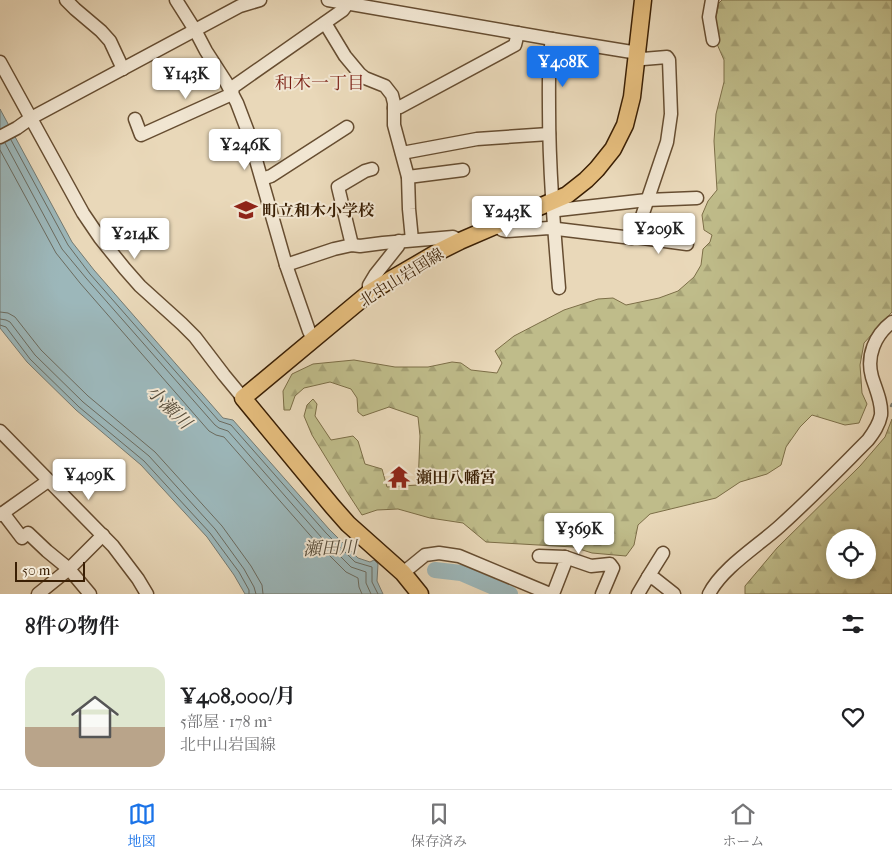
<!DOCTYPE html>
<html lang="ja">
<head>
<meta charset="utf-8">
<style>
	:root { --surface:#fff; --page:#f6f6f6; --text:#202124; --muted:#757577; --line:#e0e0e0; --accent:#1a73e8 }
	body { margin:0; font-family:"IM FELL French Canon","Noto Serif JP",serif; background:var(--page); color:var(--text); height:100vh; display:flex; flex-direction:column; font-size:19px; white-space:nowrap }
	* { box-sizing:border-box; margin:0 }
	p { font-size:16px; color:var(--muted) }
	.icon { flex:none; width:28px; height:28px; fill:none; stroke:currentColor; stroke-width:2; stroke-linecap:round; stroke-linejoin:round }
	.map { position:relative; height:594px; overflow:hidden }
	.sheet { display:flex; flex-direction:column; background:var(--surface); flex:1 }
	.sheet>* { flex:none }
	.tools { position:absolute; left:826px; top:529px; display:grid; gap:10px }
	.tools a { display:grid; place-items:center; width:50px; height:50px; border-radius:50%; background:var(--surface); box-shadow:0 2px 8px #0003; font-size:25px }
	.scale { position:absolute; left:15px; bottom:12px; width:70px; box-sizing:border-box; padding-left:5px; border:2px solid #3a1f04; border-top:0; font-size:14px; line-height:18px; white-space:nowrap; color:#3a1f04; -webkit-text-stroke:4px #f1e6d2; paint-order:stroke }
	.price { position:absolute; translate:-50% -42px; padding:0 11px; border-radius:5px; background:#fff; color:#222; font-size:16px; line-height:32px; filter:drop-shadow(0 1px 2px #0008) }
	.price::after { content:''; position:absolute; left:50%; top:30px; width:15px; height:11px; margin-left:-8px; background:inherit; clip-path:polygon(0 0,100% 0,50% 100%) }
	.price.on { background:var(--accent); color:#fff }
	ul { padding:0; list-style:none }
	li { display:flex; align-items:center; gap:15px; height:125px; padding:0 25px }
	li span { display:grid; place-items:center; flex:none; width:140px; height:100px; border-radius:15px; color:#555 }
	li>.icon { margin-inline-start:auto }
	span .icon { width:60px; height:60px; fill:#fffc; stroke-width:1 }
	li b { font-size:21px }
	h2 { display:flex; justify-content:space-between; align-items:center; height:60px; padding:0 25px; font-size:21px }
	.dock { display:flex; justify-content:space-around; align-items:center; height:70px; border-top:1px solid var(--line); background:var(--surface); font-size:14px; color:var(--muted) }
	.dock a { display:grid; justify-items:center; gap:2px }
	.dock .on { color:var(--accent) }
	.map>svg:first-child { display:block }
	.forest { fill:url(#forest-firs); stroke:#7c6e47; fill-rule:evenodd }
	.water { fill:#9cb7ba; stroke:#757a71 }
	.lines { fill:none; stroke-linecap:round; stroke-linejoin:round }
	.shore { stroke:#6b6b5f; stroke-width:1 }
	.stream { stroke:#757a71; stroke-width:2.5 }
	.river { stroke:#9cb7ba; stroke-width:16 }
	.minor-casing { stroke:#664d31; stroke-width:15 }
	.major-casing { stroke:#3a1f04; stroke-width:19 }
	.minor { stroke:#f1e6d2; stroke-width:12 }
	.major { stroke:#e4bc7c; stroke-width:16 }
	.labels { text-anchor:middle; stroke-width:4; stroke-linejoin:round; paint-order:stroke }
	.poi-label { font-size:16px; font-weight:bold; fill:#3a1f04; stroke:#f1e6d2; text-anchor:start }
	.street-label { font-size:16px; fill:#3a1f04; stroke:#f1e6d2 }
	.neighbourhood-label { font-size:18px; fill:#7a1f14; stroke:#f1e6d2 }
	.water-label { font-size:18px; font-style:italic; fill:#574d3b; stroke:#f1e6d2 }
</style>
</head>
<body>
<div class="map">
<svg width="892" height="594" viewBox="0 0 892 594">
	<defs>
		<pattern id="forest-firs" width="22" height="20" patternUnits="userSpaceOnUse" patternTransform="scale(1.25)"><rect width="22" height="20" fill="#bfbc8a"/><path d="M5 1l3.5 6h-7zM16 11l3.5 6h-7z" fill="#a5a175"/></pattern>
	</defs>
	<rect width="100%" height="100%" fill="#e9d8b9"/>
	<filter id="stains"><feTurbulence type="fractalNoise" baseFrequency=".004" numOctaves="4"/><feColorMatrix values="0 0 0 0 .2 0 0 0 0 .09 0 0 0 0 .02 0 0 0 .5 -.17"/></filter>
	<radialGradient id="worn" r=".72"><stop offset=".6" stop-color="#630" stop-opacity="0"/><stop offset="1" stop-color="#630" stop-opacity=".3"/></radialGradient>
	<g class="forest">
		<polygon points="722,0 892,0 892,312 864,343 860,365 862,393 867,404 859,423 845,425 812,415 800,427 786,447 781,465 767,474 740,482 716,498 650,514 638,525 634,545 626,556 592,553 573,547 486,542 463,523 430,518 398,509 377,510 362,515 347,492 312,435 304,416 307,405 313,399 317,404 315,416 331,440 353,436 358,441 365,464 382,469 387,487 418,485 420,436 418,417 389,407 363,416 358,412 357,398 351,389 330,382 304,388 295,396 290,410 284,410 283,391 292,374 313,364 354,360 395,367 428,367 452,362 461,363 471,370 497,373 502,363 495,351 514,336 564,310 598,299 613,298 626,305 659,298 678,291 694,277 701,265 703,249 710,242 712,235 704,230 702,215 708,201 717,190 714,141 716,114 724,82 724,60 717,44 715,22 719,3"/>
		<path d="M892 419V594H745V586L777 548 860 466 885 437ZM835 538H868V570H835Z"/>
	</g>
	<polygon class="water" points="0,109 72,242 94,270 223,418 233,420 329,529 358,558 370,562 374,560 378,564 377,581 383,594 245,594 234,575 207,537 141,465 76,410 27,362 0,328"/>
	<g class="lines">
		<g class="shore">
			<polyline points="11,140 68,245 90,274 219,421 231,425 326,533 355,562 372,567 372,582 378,594"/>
			<polyline points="5,143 62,249 86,278 215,425 219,428 228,431 321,537 351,567 366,572 366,583 371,594"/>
			<polyline points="0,150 56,253 80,283 209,431 216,435 224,437 316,542 346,572 358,578 359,587 362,594"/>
			<polyline points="0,312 8,313 15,317 41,350 88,396 155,452 222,526 251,566 262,585 263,594"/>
			<polyline points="0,319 6,320 10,322 35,355 83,402 149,456 215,529 244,569 254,587 256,594"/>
			<polyline points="0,325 6,327 30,359 79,407 144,461 210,533 239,572 249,590 249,594"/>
		</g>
		<polyline class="stream" points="891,406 892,404"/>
		<polyline class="river" points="435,570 461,573 510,594"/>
		<defs>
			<g id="minor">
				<polyline points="66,0 75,9 101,31 110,41 123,69"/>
				<polyline points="176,0 195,30 206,51 226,82 237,103 248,132 286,265 309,331 313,339"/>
				<polyline points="328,0 552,39 638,53 643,59 667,57 669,60 671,114 667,142 635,237 632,238 549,228 506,231 502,230 499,225"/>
				<polyline points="712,0 709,17 713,40"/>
				<polyline points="325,23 345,56 360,74 365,78 385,86 392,95 394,103 394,125 408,177 409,209 412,240"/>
				<path d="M552 39C548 62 549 85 549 108 549 168 554 228 559 288"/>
				<polyline points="0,62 83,213 100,238 125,269 140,286 182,324 195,337 224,375 243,398"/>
				<polyline points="394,108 400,107 515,45 518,33"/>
				<polyline points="135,119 141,135 232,94 233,87 343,10 348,3"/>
				<polyline points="0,137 17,128 31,118 240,6 260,0"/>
				<polyline points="402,153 477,139 549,134"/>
				<polyline points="408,177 463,170"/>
				<polyline points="262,179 271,176 347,127"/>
				<polyline points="553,210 558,210 647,200 697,198"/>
				<polyline points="635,237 687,244"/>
				<polyline points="352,245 338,187 365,171 372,169"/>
				<polyline points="286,265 334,249 352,245 360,246 383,243 453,237 460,241"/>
				<polyline points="369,293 369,285 375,275 398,246 399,241"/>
				<polyline points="0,431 113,546 138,579 147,594"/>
				<polyline points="3,513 22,538 28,533 47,551 69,569 90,594"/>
				<polyline points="0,515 48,481"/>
				<polyline points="539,556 565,557 565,563 553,594"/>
				<polyline points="565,557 591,566 610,564 613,568 602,594"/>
				<polyline points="403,573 425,555 439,553 459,556 550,594"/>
				<polyline points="648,577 663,553"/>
				<polyline points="38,594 69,569 103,535"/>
				<polyline points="638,594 648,577 655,579 674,594"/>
				<path d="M709 594C722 568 758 546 780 526 811 498 839 469 868 440 874 432 879 425 881 415 882 402 876 390 872 377 866 356 875 335 892 322"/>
			</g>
			<polyline id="major" points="420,594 403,573 348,524 333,507 243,398 369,293 390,280 438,252 460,241 567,195 586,180 597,169 613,149 625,125 632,97 643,0"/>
		</defs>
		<use href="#minor" class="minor-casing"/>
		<use href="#major" class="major-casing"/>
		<use href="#minor" class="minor"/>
		<use href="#major" class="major"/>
	</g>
	<defs>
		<symbol id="school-bare" viewBox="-9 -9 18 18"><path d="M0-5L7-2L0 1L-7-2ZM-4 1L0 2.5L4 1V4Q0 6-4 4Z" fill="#8f2418" stroke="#f1e6d2" stroke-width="2.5" paint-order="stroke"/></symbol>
		<symbol id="temple-bare" viewBox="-9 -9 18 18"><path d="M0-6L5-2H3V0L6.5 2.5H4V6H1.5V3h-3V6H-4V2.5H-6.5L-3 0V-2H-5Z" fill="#8f2418" stroke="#f1e6d2" stroke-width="2.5" paint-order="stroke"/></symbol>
	</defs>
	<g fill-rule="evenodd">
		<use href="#school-bare" x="230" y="194" width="32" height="32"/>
		<use href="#temple-bare" x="383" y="461" width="32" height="32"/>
	</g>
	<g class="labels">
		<g class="poi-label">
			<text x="262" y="216">町立和木小学校</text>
			<text x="416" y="483">瀬田八幡宮</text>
		</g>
		<g class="street-label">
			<text transform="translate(401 277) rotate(-32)" y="6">北中山岩国線</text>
		</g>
		<g class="neighbourhood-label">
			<text x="320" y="89">和木一丁目</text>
		</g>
		<g class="water-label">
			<text transform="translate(169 407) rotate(44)" y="6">小瀬川</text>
			<text transform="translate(330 548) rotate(-2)" y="6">瀬田川</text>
		</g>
	</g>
	<rect width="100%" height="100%" filter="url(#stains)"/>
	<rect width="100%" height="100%" fill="url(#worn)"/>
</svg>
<div class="tools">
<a><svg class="icon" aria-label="locate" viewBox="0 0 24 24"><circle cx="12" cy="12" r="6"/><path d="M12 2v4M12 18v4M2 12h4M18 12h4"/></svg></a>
</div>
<div class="scale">50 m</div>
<b class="price on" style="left:563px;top:88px">¥408K</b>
<b class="price" style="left:186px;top:100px">¥143K</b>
<b class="price" style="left:245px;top:171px">¥246K</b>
<b class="price" style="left:507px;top:238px">¥243K</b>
<b class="price" style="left:659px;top:255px">¥209K</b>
<b class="price" style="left:135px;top:260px">¥214K</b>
<b class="price" style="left:89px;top:501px">¥409K</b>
<b class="price" style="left:579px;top:555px">¥369K</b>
</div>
<section class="sheet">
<h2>8件の物件<svg class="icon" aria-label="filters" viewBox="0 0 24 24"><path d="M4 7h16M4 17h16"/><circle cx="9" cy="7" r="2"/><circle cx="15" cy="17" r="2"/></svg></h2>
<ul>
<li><span style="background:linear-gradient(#dfe7d0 60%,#b9a48a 0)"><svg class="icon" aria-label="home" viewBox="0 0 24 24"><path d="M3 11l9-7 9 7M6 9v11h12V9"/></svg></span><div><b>¥408,000/月</b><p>5部屋 · 178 m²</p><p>北中山岩国線</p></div><svg class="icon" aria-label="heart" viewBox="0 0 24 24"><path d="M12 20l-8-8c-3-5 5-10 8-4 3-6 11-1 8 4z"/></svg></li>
</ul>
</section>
<nav class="dock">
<a class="on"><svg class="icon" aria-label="map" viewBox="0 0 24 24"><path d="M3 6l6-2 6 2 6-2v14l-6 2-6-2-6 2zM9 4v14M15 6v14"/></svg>地図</a>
<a><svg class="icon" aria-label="saved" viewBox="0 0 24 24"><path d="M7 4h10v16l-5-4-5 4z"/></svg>保存済み</a>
<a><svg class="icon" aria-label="home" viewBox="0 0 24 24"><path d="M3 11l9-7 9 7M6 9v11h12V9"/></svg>ホーム</a>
</nav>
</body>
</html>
